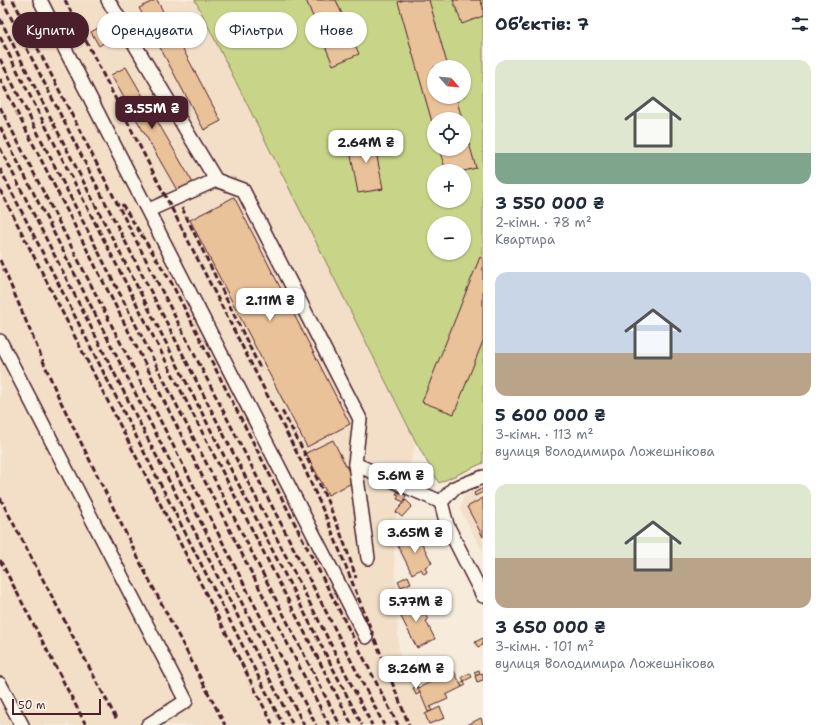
<!DOCTYPE html>
<html lang="uk">
<head>
<meta charset="utf-8">
<style>
	:root { --surface:#fff; --page:#f2f2f3; --text:#1f2937; --muted:#747a83; --accent:#4a1f2b }
	body { margin:0; font-family:"Shantell Sans",sans-serif; background:var(--page); color:var(--text); height:100vh; display:flex; flex-direction:column; font-size:15px; white-space:nowrap }
	* { box-sizing:border-box; margin:0 }
	p { font-size:13px; color:var(--muted) }
	.icon { flex:none; width:22px; height:22px; fill:none; stroke:currentColor; stroke-width:2; stroke-linecap:round; stroke-linejoin:round }
	.map { position:relative; flex:1; overflow:hidden }
	.drawer { display:flex; flex-direction:column; background:var(--surface); width:340px }
	.drawer>* { flex:none }
	.hud { position:absolute; left:12px; top:12px; width:380px; height:36px; display:flex; gap:8px }
	.needle { width:26px; rotate:117deg }
	.controls { position:absolute; left:427px; top:60px; display:grid; gap:8px }
	.controls a { display:grid; place-items:center; width:44px; height:44px; border-radius:50%; background:var(--surface); box-shadow:0 1px 3px #0004; font-size:20px }
	.scale { position:absolute; left:12px; bottom:10px; width:89px; box-sizing:border-box; padding-left:4px; border:2px solid #4a1f2b; border-top:0; font-size:11px; line-height:14px; white-space:nowrap; color:#4a1f2b; -webkit-text-stroke:3px #fbf7ec; paint-order:stroke }
	.price { position:absolute; translate:-50% -34px; padding:0 9px; border-radius:8px; background:#fff; color:#222; font-size:13px; line-height:26px; filter:drop-shadow(0 1px 2px #0008) }
	.price::after { content:''; position:absolute; left:50%; top:24px; width:12px; height:9px; margin-left:-6px; background:inherit; clip-path:polygon(0 0,100% 0,50% 100%) }
	.price.selected { background:var(--accent); color:#fff }
	ul { padding:0; list-style:none }
	li { display:grid; align-content:center; gap:8px; height:212px; padding:0 12px }
	li span { display:grid; place-items:center; height:124px; border-radius:12px; color:#555 }
	li>.icon { margin-inline-start:auto }
	span .icon { width:72px; height:72px; fill:#fffc; stroke-width:1 }
	li b { font-size:17px }
	h2 { display:flex; justify-content:space-between; align-items:center; height:48px; padding:0 12px; font-size:17px }
	.chip { padding:0 14px; border-radius:18px; background:var(--surface); box-shadow:0 1px 3px #0004; font-size:14px; line-height:36px }
	.chip.selected { background:var(--accent); color:#fff }
	main { display:flex; flex:1; min-height:0 }
	.map>svg:first-child { display:block }
	.built { fill:#f3dfc8 }
	.green { fill:#c8d589; stroke:#897a5a; fill-rule:evenodd }
	.building { fill:#e9c29a; stroke:#4a1f2b }
	.lines { fill:none; stroke-linecap:round; stroke-linejoin:round }
	.minor-casing { stroke:#4a1f2b; stroke-width:16 }
	.minor { stroke:#fbf7ec; stroke-width:13 }
	.rail { stroke:#4a1f2b; stroke-width:3; stroke-dasharray:6 3; stroke-linecap:butt }
</style>
</head>
<body>
<main>
<div class="map">
<svg width="483" height="725" viewBox="0 0 483 725">
	<rect width="100%" height="100%" fill="#f7ecdc"/>
	<filter id="ink" filterUnits="userSpaceOnUse"><feTurbulence type="fractalNoise" baseFrequency=".025" numOctaves="2"/><feDisplacementMap in="SourceGraphic" scale="8" xChannelSelector="R" yChannelSelector="G"/><feConvolveMatrix kernelMatrix="1 2 1 2 8 2 1 2 1" color-interpolation-filters="sRGB"/></filter>
	<g filter="url(#ink)">
		<g class="built">
			<polygon points="0,0 195,0 416,442 393,527 399,652 433,725 0,725"/>
			<polygon points="483,487 483,553 460,509 464,495"/>
		</g>
		<path class="green" d="M195 0H483V463L439 483 416 442ZM434 67H464V97H434ZM434 119H464V149H434ZM434 171H464V201H434ZM434 223H464V253H434Z"/>
		<g class="building">
			<polygon points="155,0 157,0 221,121 204,130 139,8"/>
			<polygon points="306,0 336,0 359,54 333,65"/>
			<polygon points="404,0 429,0 448,67 434,67 434,97 456,97 462,119 434,119 434,129 398,2"/>
			<polygon points="453,0 480,0 483,7 483,16 462,24"/>
			<polygon points="100,27 107,41 99,46 91,32"/>
			<polygon points="126,67 193,183 178,192 111,75"/>
			<polygon points="464,125 476,168 464,171 446,171 439,149 464,149"/>
			<polygon points="373,135 383,189 358,193 348,140"/>
			<polygon points="234,197 350,424 307,447 190,220"/>
			<polygon points="480,257 483,259 483,341 454,414 422,402"/>
			<polygon points="333,440 354,482 328,495 306,453"/>
			<polygon points="483,488 483,492 475,496 474,493"/>
			<polygon points="397,492 406,495 404,502 397,499 399,495 396,494"/>
			<polygon points="483,498 483,537 467,507"/>
			<polygon points="406,500 412,506 402,517 396,512"/>
			<polygon points="417,534 432,563 425,567 427,572 424,574 421,569 412,574 397,544"/>
			<polygon points="408,576 411,583 401,587 398,581"/>
			<polygon points="414,597 423,615 425,614 428,620 426,621 435,639 417,648 396,607"/>
			<polygon points="483,638 483,645 478,647 475,642"/>
			<polygon points="479,670 480,674 476,676 474,672"/>
			<polygon points="454,671 462,687 446,695 448,699 430,707 432,711 428,712 418,688"/>
			<polygon points="470,673 472,677 464,681 462,677"/>
			<polygon points="483,673 483,680 477,682 475,676"/>
			<polygon points="464,681 466,685 462,687 460,683"/>
			<polygon points="417,686 420,693 416,695 413,688"/>
			<polygon points="440,707 445,718 429,724 425,714"/>
			<polygon points="481,718 483,725 467,725"/>
		</g>
		<g class="lines">
			<defs>
				<g id="minor">
					<polyline points="40,0 366,637"/>
					<polyline points="108,0 216,180 243,190 360,419 355,464 441,502"/>
					<polyline points="149,210 216,180"/>
					<polyline points="0,341 186,701 148,725"/>
					<polyline points="355,464 368,558"/>
					<polyline points="483,477 454,488 441,502 447,525 483,596"/>
					<polyline points="0,684 22,725"/>
				</g>
			</defs>
			<use href="#minor" class="minor-casing"/>
			<use href="#minor" class="minor"/>
			<g class="rail">
				<polyline points="2,0 372,725"/>
				<polyline points="13,0 384,725"/>
				<polyline points="65,0 302,463 327,519 409,725"/>
				<polyline points="0,19 362,725"/>
				<polyline points="0,37 352,725"/>
				<polyline points="0,59 340,725"/>
				<polyline points="0,79 329,725"/>
				<polyline points="0,107 316,725"/>
				<polyline points="0,127 304,725"/>
				<polyline points="0,148 293,725"/>
				<polyline points="0,169 283,725"/>
				<polyline points="0,190 273,725"/>
				<polyline points="122,204 171,282 398,725"/>
				<polyline points="182,208 261,370"/>
				<polyline points="0,260 58,396 144,570 225,725"/>
				<path d="M282 411C312 465 338 519 356 578"/>
				<polyline points="0,498 117,720"/>
				<polyline points="0,560 86,725"/>
			</g>
		</g>
	</g>
</svg>
<div class="controls">
<a><svg class="needle" viewBox="-14 -14 28 28"><path d="M0-13l5 13h-10z" fill="#e53935"/><path d="M0 13l5-13h-10z" fill="#747a83"/></svg></a>
<a><svg class="icon" aria-label="locate" viewBox="0 0 24 24"><circle cx="12" cy="12" r="6"/><path d="M12 2v4M12 18v4M2 12h4M18 12h4"/></svg></a>
<a>+</a>
<a>−</a>
</div>
<div class="scale">50 m</div>
<b class="price selected" style="left:152px;top:130px">3.55M ₴</b>
<b class="price" style="left:366px;top:164px">2.64M ₴</b>
<b class="price" style="left:270px;top:322px">2.11M ₴</b>
<b class="price" style="left:401px;top:497px">5.6M ₴</b>
<b class="price" style="left:415px;top:554px">3.65M ₴</b>
<b class="price" style="left:416px;top:623px">5.77M ₴</b>
<b class="price" style="left:416px;top:690px">8.26M ₴</b>
<div class="hud">
<a class="chip selected">Купити</a>
<a class="chip">Орендувати</a>
<a class="chip">Фільтри</a>
<a class="chip">Нове</a>
</div>
</div>
<section class="drawer">
<h2>Об’єктів: 7<svg class="icon" aria-label="filters" viewBox="0 0 24 24"><path d="M4 7h16M4 17h16"/><circle cx="9" cy="7" r="2"/><circle cx="15" cy="17" r="2"/></svg></h2>
<ul>
<li><span style="background:linear-gradient(#dfe7d0 75%,#7fa58c 0)"><svg class="icon" aria-label="home" viewBox="0 0 24 24"><path d="M3 11l9-7 9 7M6 9v11h12V9"/></svg></span><div><b>3 550 000 ₴</b><p>2-кімн. · 78 m²</p><p>Квартира</p></div></li>
<li><span style="background:linear-gradient(#c9d6e8 65%,#b9a48a 0)"><svg class="icon" aria-label="home" viewBox="0 0 24 24"><path d="M3 11l9-7 9 7M6 9v11h12V9"/></svg></span><div><b>5 600 000 ₴</b><p>3-кімн. · 113 m²</p><p>вулиця Володимира Ложешнікова</p></div></li>
<li><span style="background:linear-gradient(#dfe7d0 60%,#b9a48a 0)"><svg class="icon" aria-label="home" viewBox="0 0 24 24"><path d="M3 11l9-7 9 7M6 9v11h12V9"/></svg></span><div><b>3 650 000 ₴</b><p>3-кімн. · 101 m²</p><p>вулиця Володимира Ложешнікова</p></div></li>
</ul>
</section>
</main>
</body>
</html>
